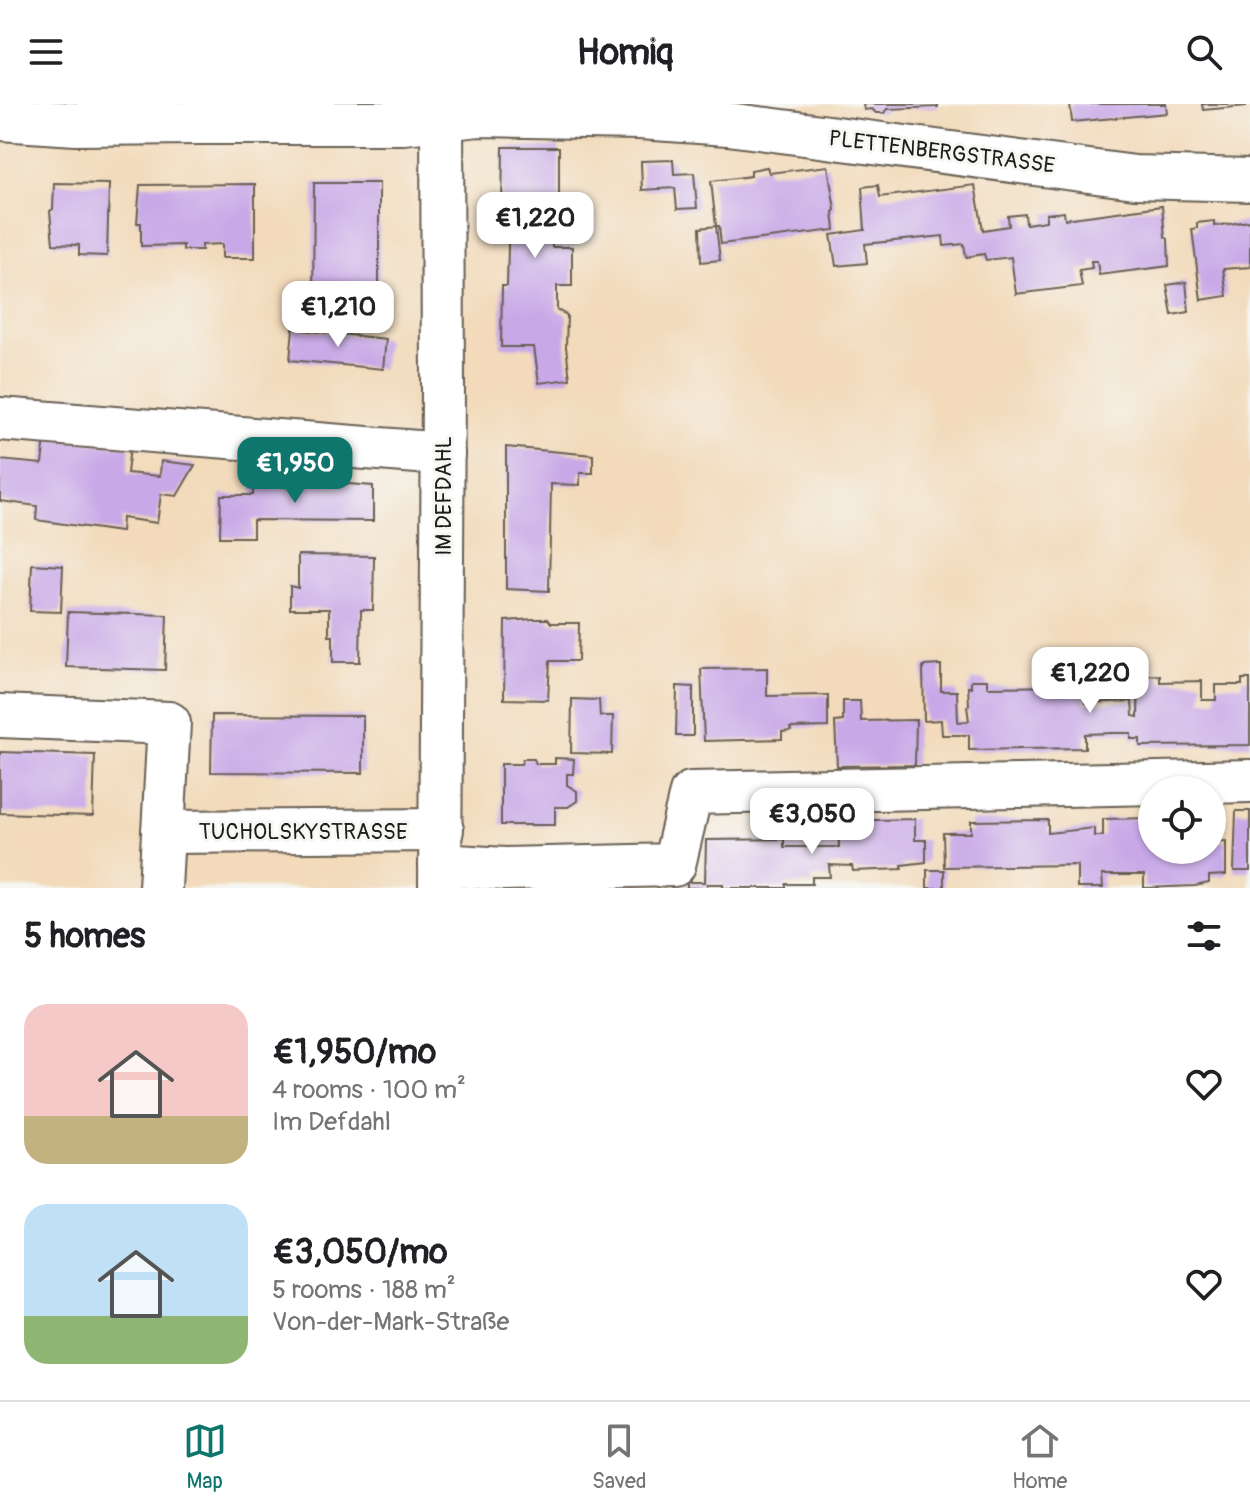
<!DOCTYPE html>
<html lang="en">
<head>
<meta charset="utf-8">
<style>
	:root { --surface:#fff; --page:#f6f6f6; --text:#202124; --muted:#757577; --line:#e0e0e0; --accent:#0f766e }
	body { margin:0; font-family:Pangolin,sans-serif; background:var(--page); color:var(--text); height:100vh; display:flex; flex-direction:column; font-size:30px; white-space:nowrap }
	* { box-sizing:border-box; margin:0 }
	p { font-size:26px; color:var(--muted) }
	.icon { flex:none; width:44px; height:44px; fill:none; stroke:currentColor; stroke-width:2; stroke-linecap:round; stroke-linejoin:round }
	.map { position:relative; height:784px; overflow:hidden }
	.drawer { display:flex; flex-direction:column; background:var(--surface); flex:1 }
	.drawer>* { flex:none }
	.buttons { position:absolute; left:1138px; top:672px; display:grid; gap:16px }
	.buttons a { display:grid; place-items:center; width:88px; height:88px; border-radius:50%; background:var(--surface); box-shadow:0 2px 6px #0004; font-size:40px }
	.price { position:absolute; translate:-50% -68px; padding:0 18px; border-radius:16px; background:#fff; color:#222; font-size:26px; line-height:52px; filter:drop-shadow(0 2px 4px #0008) }
	.price::after { content:''; position:absolute; left:50%; top:48px; width:24px; height:18px; margin-left:-12px; background:inherit; clip-path:polygon(0 0,100% 0,50% 100%) }
	.price.selected { background:var(--accent); color:#fff }
	ul { padding:0; list-style:none }
	li { display:flex; align-items:center; gap:24px; height:200px; padding:0 24px }
	li span { display:grid; place-items:center; flex:none; width:224px; height:160px; border-radius:24px; color:#555 }
	li>.icon { margin-inline-start:auto }
	span .icon { width:96px; height:96px; fill:#fffc; stroke-width:1 }
	li b { font-size:34px }
	h2 { display:flex; justify-content:space-between; align-items:center; height:96px; padding:0 24px; font-size:34px }
	header { display:flex; justify-content:space-between; align-items:center; height:104px; padding:0 24px; background:var(--surface); font-size:36px; font-weight:800 }
	.menu { display:flex; justify-content:space-around; align-items:center; height:112px; border-top:2px solid var(--line); background:var(--surface); font-size:22px; color:var(--muted) }
	.menu a { display:grid; justify-items:center; gap:4px }
	.menu .selected { color:var(--accent) }
	.map>svg:first-child { display:block }
	.building { fill:#c8a8e7 }
	.lines { fill:none; stroke-linecap:round; stroke-linejoin:round }
	.minor-casing { stroke:#675e53; stroke-width:46 }
	.minor { stroke:#fff; stroke-width:42 }
	.labels { text-anchor:middle; stroke-width:6; stroke-linejoin:round; paint-order:stroke }
	.street-label { font-size:22px; fill:#1c1c1c; stroke:#f6f6f2 }
</style>
</head>
<body>
<header><svg class="icon" aria-label="menu" viewBox="0 0 24 24"><path d="M4 6h16M4 12h16M4 18h16"/></svg>Homiq<svg class="icon" aria-label="search" viewBox="0 0 24 24"><circle cx="10" cy="10" r="6"/><path d="M15 15l6 6"/></svg></header>
<div class="map">
<svg width="1250" height="784" viewBox="0 0 1250 784">
	<rect width="100%" height="100%" fill="#f6f6f2"/>
	<filter id="ink" filterUnits="userSpaceOnUse"><feTurbulence type="fractalNoise" baseFrequency=".0125" numOctaves="2"/><feDisplacementMap in="SourceGraphic" scale="16" xChannelSelector="R" yChannelSelector="G"/><feConvolveMatrix kernelMatrix="1 2 1 2 8 2 1 2 1" color-interpolation-filters="sRGB"/></filter>
	<filter id="wash" filterUnits="userSpaceOnUse"><feTurbulence type="fractalNoise" baseFrequency=".006" numOctaves="4" result="noise"/><feDisplacementMap in="SourceGraphic" scale="32" xChannelSelector="R" yChannelSelector="G"/><feGaussianBlur stdDeviation="1.8" result="paint"/><feColorMatrix in="noise" values="0 0 0 0 0 0 0 0 0 0 0 0 0 0 0 0 0 1.4 0 .05"/><feComposite in="paint" operator="in"/></filter>
	<g filter="url(#wash)">
		<rect width="100%" height="100%" fill="#f2daba"/>
		<g id="blocks">
			<g class="building">
				<polygon points="863,0 938,0 938,3 887,5 884,9 876,9 872,5 864,6"/>
				<polygon points="1070,0 1166,0 1167,9 1072,18"/>
				<polygon points="1202,0 1246,0 1246,2 1203,6"/>
				<polygon points="503,43 559,43 559,105 552,105 552,143 572,143 572,182 557,182 557,206 567,211 566,243 570,275 539,279 534,243 501,243 502,182 507,182 508,143 509,105 502,104"/>
				<polygon points="673,56 674,70 694,69 697,104 677,105 675,84 642,86 641,57"/>
				<polygon points="828,62 835,106 833,108 835,126 721,140 719,122 716,122 711,77 751,72 751,66 767,63 769,69"/>
				<polygon points="54,79 109,80 107,152 79,151 79,141 53,140 50,107 53,105"/>
				<polygon points="314,79 379,79 379,199 313,199"/>
				<polygon points="255,80 255,154 222,154 222,140 202,141 202,146 183,146 183,141 141,142 141,119 137,119 140,81"/>
				<polygon points="878,81 880,93 975,81 983,126 1009,122 1008,112 1025,110 1026,120 1046,117 1046,110 1064,108 1065,115 1162,102 1165,133 1168,135 1169,162 1099,171 1097,157 1091,157 1092,164 1079,166 1082,182 1016,190 1011,153 986,156 984,150 966,153 964,140 944,142 943,132 865,140 867,159 836,162 831,131 865,126 862,83"/>
				<polygon points="1214,117 1214,122 1250,117 1250,163 1223,165 1227,192 1201,196 1192,125 1197,124 1197,119"/>
				<polygon points="716,122 720,156 701,158 700,124"/>
				<polygon points="1186,178 1189,208 1172,211 1167,181"/>
				<polygon points="293,225 386,235 383,265 290,256"/>
				<polygon points="45,334 130,343 127,369 160,372 161,357 195,361 177,392 161,390 157,419 122,414 121,428 36,416 37,402 0,397 0,356 42,360"/>
				<polygon points="506,343 593,351 593,369 580,369 580,381 551,380 549,487 506,485"/>
				<polygon points="286,375 373,382 373,417 253,416 253,433 220,433 221,391 253,391 253,380 286,383"/>
				<polygon points="298,451 374,452 373,506 361,506 360,558 333,558 333,532 329,532 329,505 290,505 290,482 298,484"/>
				<polygon points="32,460 63,462 61,508 30,507"/>
				<polygon points="68,508 167,511 165,566 66,563"/>
				<polygon points="534,515 548,515 551,519 579,519 578,557 550,557 548,596 504,595 505,517"/>
				<polygon points="941,561 941,587 957,587 958,618 969,617 967,602 969,601 968,583 971,583 971,576 987,576 987,583 1084,582 1085,599 1132,597 1133,612 1138,613 1139,572 1160,571 1160,578 1202,577 1202,596 1216,596 1216,581 1242,581 1242,575 1250,575 1250,641 1140,642 1140,635 1131,635 1131,629 1113,629 1085,630 1085,644 969,646 969,631 942,631 941,616 924,617 923,562"/>
				<polygon points="767,564 767,592 828,591 828,623 790,624 791,627 782,628 782,635 704,637 701,565"/>
				<polygon points="677,582 693,583 693,632 676,632"/>
				<polygon points="572,595 599,596 600,612 613,612 612,650 571,649"/>
				<polygon points="843,597 860,597 861,617 916,616 915,661 837,662 835,618 843,617"/>
				<polygon points="212,611 363,612 363,669 211,668"/>
				<polygon points="0,648 95,651 93,712 0,709"/>
				<polygon points="555,654 574,655 573,670 567,670 567,681 577,687 577,697 568,703 555,703 555,721 501,721 501,660 521,660 523,655 534,655 536,660 555,660"/>
				<polygon points="1236,707 1250,707 1250,767 1234,767"/>
				<polygon points="1152,714 1152,746 1212,746 1212,738 1226,737 1226,771 1209,772 1209,779 1195,782 1144,784 1144,771 1102,771 1103,784 1077,784 1077,761 944,763 943,729 971,729 971,717 1048,716 1048,729 1094,724 1094,732 1103,732 1103,715"/>
				<polygon points="915,715 915,736 926,736 926,758 902,761 902,765 853,767 852,762 829,761 830,773 812,773 812,780 786,780 786,784 723,784 723,780 707,780 707,784 687,784 687,778 705,778 706,736 784,735 784,743 839,743 838,717"/>
				<rect x="927" y="766" width="17" height="18"/>
			</g>
		</g>
	</g>
	<g filter="url(#ink)">
		<use href="#blocks" fill-opacity="0" stroke="#675e53" stroke-width="2"/>
		<g class="lines">
			<defs>
				<g id="minor">
					<polyline points="0,15 76,20 203,19 403,19 479,11 640,14 728,20 1135,73 1250,76"/>
					<polyline points="0,315 443,350"/>
					<polyline points="0,612 169,619 160,784"/>
					<polyline points="163,728 442,726"/>
					<polyline points="440,761 505,765 674,761 691,689 1250,677"/>
					<polyline points="440,784 443,285 442,0"/>
				</g>
			</defs>
			<use href="#minor" class="minor-casing"/>
			<use href="#minor" class="minor"/>
		</g>
	</g>
	<g class="labels">
		<g class="street-label">
			<text transform="translate(942 47) rotate(7)" y="8">PLETTENBERGSTRASSE</text>
			<text transform="translate(443 392) rotate(-90)" y="8">IM DEFDAHL</text>
			<text x="303" y="735">TUCHOLSKYSTRASSE</text>
		</g>
	</g>
</svg>
<div class="buttons">
<a><svg class="icon" aria-label="locate" viewBox="0 0 24 24"><circle cx="12" cy="12" r="6"/><path d="M12 2v4M12 18v4M2 12h4M18 12h4"/></svg></a>
</div>
<b class="price" style="left:535px;top:156px">€1,220</b>
<b class="price" style="left:338px;top:245px">€1,210</b>
<b class="price selected" style="left:295px;top:401px">€1,950</b>
<b class="price" style="left:1090px;top:611px">€1,220</b>
<b class="price" style="left:812px;top:752px">€3,050</b>
</div>
<section class="drawer">
<h2>5 homes<svg class="icon" aria-label="filters" viewBox="0 0 24 24"><path d="M4 7h16M4 17h16"/><circle cx="9" cy="7" r="2"/><circle cx="15" cy="17" r="2"/></svg></h2>
<ul>
<li><span style="background:linear-gradient(#f6c9c9 70%,#c2b280 0)"><svg class="icon" aria-label="home" viewBox="0 0 24 24"><path d="M3 11l9-7 9 7M6 9v11h12V9"/></svg></span><div><b>€1,950/mo</b><p>4 rooms · 100 m²</p><p>Im Defdahl</p></div><svg class="icon" aria-label="heart" viewBox="0 0 24 24"><path d="M12 20l-8-8c-3-5 5-10 8-4 3-6 11-1 8 4z"/></svg></li>
<li><span style="background:linear-gradient(#bfe0f5 70%,#8fb573 0)"><svg class="icon" aria-label="home" viewBox="0 0 24 24"><path d="M3 11l9-7 9 7M6 9v11h12V9"/></svg></span><div><b>€3,050/mo</b><p>5 rooms · 188 m²</p><p>Von-der-Mark-Straße</p></div><svg class="icon" aria-label="heart" viewBox="0 0 24 24"><path d="M12 20l-8-8c-3-5 5-10 8-4 3-6 11-1 8 4z"/></svg></li>
</ul>
</section>
<nav class="menu">
<a class="selected"><svg class="icon" aria-label="map" viewBox="0 0 24 24"><path d="M3 6l6-2 6 2 6-2v14l-6 2-6-2-6 2zM9 4v14M15 6v14"/></svg>Map</a>
<a><svg class="icon" aria-label="saved" viewBox="0 0 24 24"><path d="M7 4h10v16l-5-4-5 4z"/></svg>Saved</a>
<a><svg class="icon" aria-label="home" viewBox="0 0 24 24"><path d="M3 11l9-7 9 7M6 9v11h12V9"/></svg>Home</a>
</nav>
</body>
</html>
